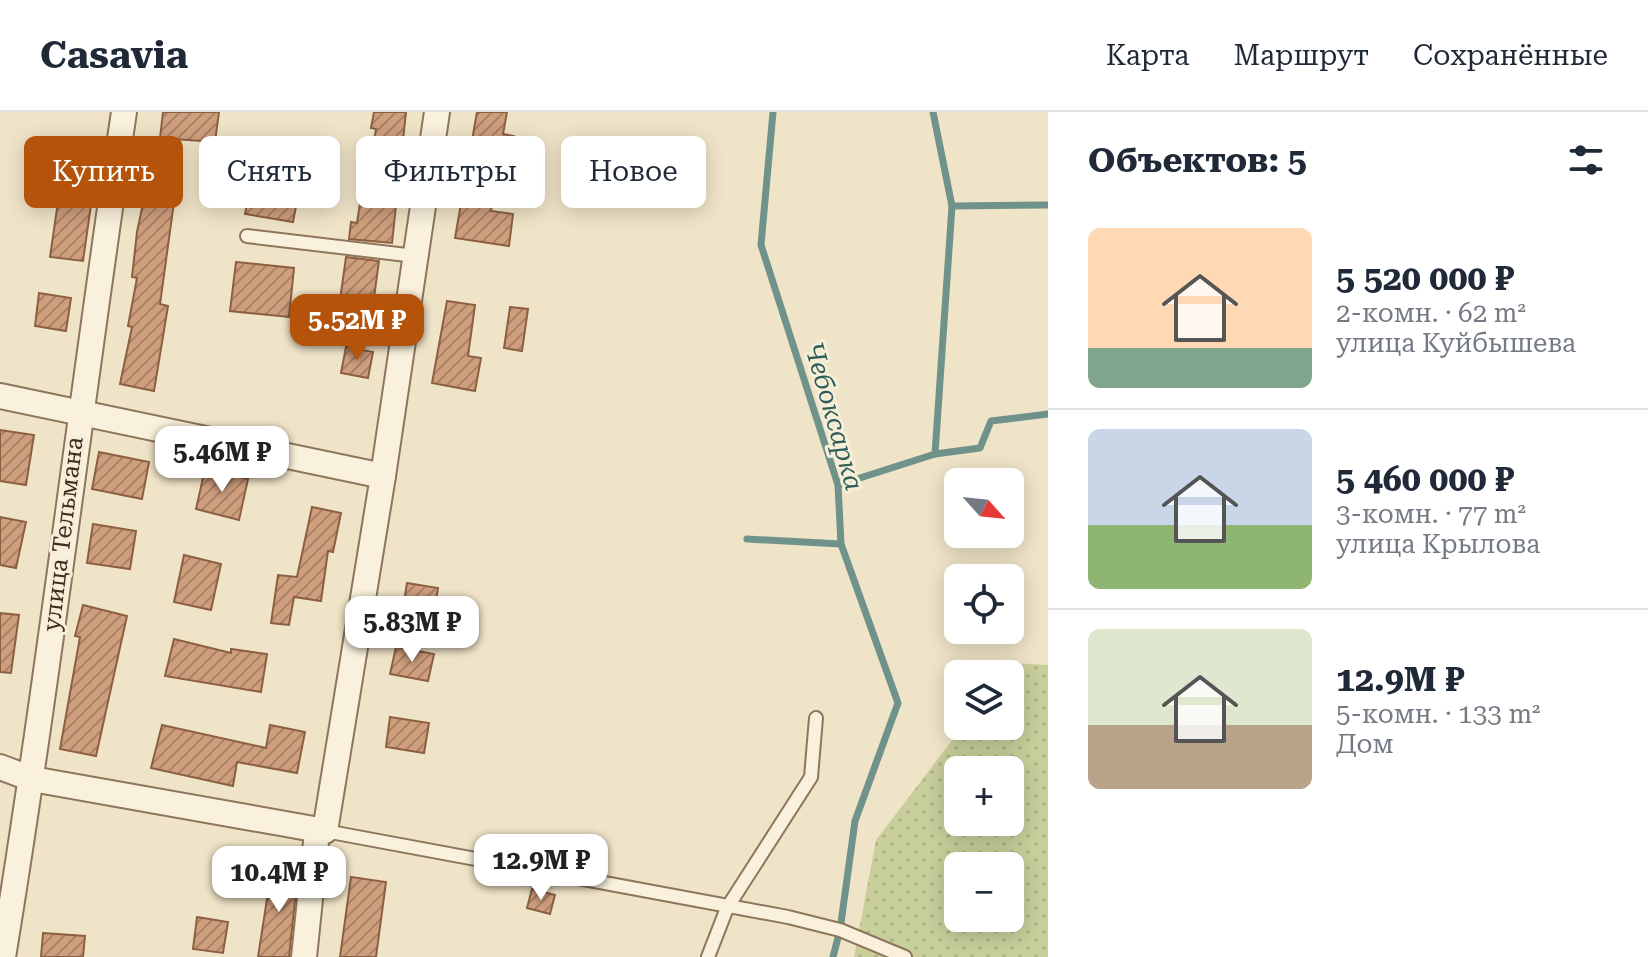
<!DOCTYPE html>
<html lang="ru">
<head>
<meta charset="utf-8">
<style>
	:root { --surface:#fff; --page:#f2f2f3; --text:#1f2937; --muted:#747a83; --line:#e0e1e3; --accent:#b45309 }
	body { margin:0; font-family:"Roboto Serif",serif; background:var(--page); color:var(--text); height:100vh; display:flex; flex-direction:column; font-size:30px; white-space:nowrap }
	* { box-sizing:border-box; margin:0 }
	p { font-size:26px; color:var(--muted) }
	.icon { flex:none; width:44px; height:44px; fill:none; stroke:currentColor; stroke-width:2; stroke-linecap:round; stroke-linejoin:round }
	.map { position:relative; flex:1; overflow:hidden }
	.side { display:flex; flex-direction:column; background:var(--surface); width:600px }
	.side>* { flex:none }
	.top-card { position:absolute; left:24px; top:24px; width:760px; height:72px; display:flex; gap:16px }
	.needle { width:52px; rotate:117deg }
	.tools { position:absolute; left:944px; top:356px; display:grid; gap:16px }
	.tools a { display:grid; place-items:center; width:80px; height:80px; border-radius:12px; background:var(--surface); box-shadow:0 4px 20px #0003; font-size:40px }
	.price { position:absolute; translate:-50% -68px; padding:0 18px; border-radius:16px; background:#fff; color:#222; font-size:26px; line-height:52px; filter:drop-shadow(0 2px 4px #0008) }
	.price::after { content:''; position:absolute; left:50%; top:48px; width:24px; height:18px; margin-left:-12px; background:inherit; clip-path:polygon(0 0,100% 0,50% 100%) }
	.price.current { background:var(--accent); color:#fff }
	ul { padding:0; list-style:none }
	li { display:flex; align-items:center; gap:24px; height:200px; padding:0 40px }
	li+li { border-top:2px solid var(--line) }
	li span { display:grid; place-items:center; flex:none; width:224px; height:160px; border-radius:12px; color:#555 }
	li>.icon { margin-inline-start:auto }
	span .icon { width:96px; height:96px; fill:#fffc; stroke-width:1 }
	li b { font-size:34px }
	h2 { display:flex; justify-content:space-between; align-items:center; height:96px; padding:0 40px; font-size:34px }
	.chip { padding:0 28px; border-radius:12px; background:var(--surface); box-shadow:0 4px 20px #0003; font-size:28px; line-height:72px }
	.chip.current { background:var(--accent); color:#fff }
	header { display:flex; align-items:center; gap:48px; box-sizing:border-box; height:112px; padding:0 40px; background:var(--surface); border-bottom:2px solid var(--line) }
	header strong { font-size:38px }
	nav { display:flex; gap:44px; margin-inline-start:auto; font-size:28px }
	main { display:flex; flex:1; min-height:0 }
	.map>svg:first-child { display:block }
	.grass { fill:url(#grass-dots); fill-rule:evenodd }
	.lines { fill:none; stroke-linecap:round; stroke-linejoin:round }
	.stream { stroke:#6f938a; stroke-width:7 }
	.building { fill:url(#building-hatch); stroke:#8d5f41; stroke-width:2 }
	.lane-casing { stroke:#8d765c; stroke-width:16 }
	.street-casing { stroke:#8d765c; stroke-width:28 }
	.lane { stroke:#faf1dc; stroke-width:12 }
	.street { stroke:#faf1dc; stroke-width:24 }
	.labels { text-anchor:middle; stroke-width:6; stroke-linejoin:round; paint-order:stroke }
	.street-label { font-size:24px; fill:#3d2e20; stroke:#f7eed8 }
	.water-label { font-size:26px; font-style:italic; fill:#2f5d5a; stroke:#f7eed8 }
</style>
</head>
<body>
<header>
<strong>Casavia</strong>
<nav><a>Карта</a><a>Маршрут</a><a>Сохранённые</a></nav>
</header>
<main>
<div class="map">
<svg width="1048" height="845" viewBox="0 0 1048 845">
	<defs>
		<pattern id="grass-dots" width="8" height="8" patternUnits="userSpaceOnUse" patternTransform="scale(2)"><rect width="8" height="8" fill="#c9cf9b"/><path d="M2 2h.1M6 6h.1" fill="none" stroke="#aeb285" stroke-width="1.8" stroke-linecap="round"/></pattern>
		<pattern id="building-hatch" width="6" height="6" patternUnits="userSpaceOnUse" patternTransform="scale(2)"><rect width="6" height="6" fill="#cf9f7d"/><path d="M-1 1l2-2M0 6l6-6M5 7l2-2" fill="none" stroke="#a98266"/></pattern>
	</defs>
	<rect width="100%" height="100%" fill="#f0e4c8"/>
	<path class="grass" d="M1010 551 1048 553V845H854L876 728 963 614H1010V562H1002ZM958 658H1010V710H958ZM958 754H1010V806H958Z"/>
	<g class="lines">
		<g class="stream">
			<polyline points="773,0 761,133 838,373 841,432 898,591 855,709 840,818 833,845"/>
			<polyline points="952,94 1048,93"/>
			<polyline points="935,342 980,336 991,309 1048,302"/>
			<polyline points="838,373 935,342 952,94 933,0"/>
			<polyline points="747,427 841,432"/>
		</g>
	</g>
	<g class="building">
		<polygon points="163,0 219,0 215,30 160,26"/>
		<polygon points="374,0 406,0 392,131 349,127 351,110 357,111 365,58 369,58 376,17 371,16"/>
		<polygon points="477,0 507,0 503,22 514,24 507,64 496,62 491,99 513,102 509,134 455,126"/>
		<polygon points="64,48 97,51 83,149 50,145"/>
		<polygon points="150,58 178,61 160,192 168,194 154,279 120,272 132,215 128,214 137,166 132,165 137,120"/>
		<polygon points="253,60 301,68 293,110 245,102"/>
		<polygon points="346,145 379,149 373,193 340,188"/>
		<polygon points="236,150 294,156 289,205 230,199"/>
		<polygon points="39,181 71,186 66,219 35,214"/>
		<polygon points="447,189 475,193 468,244 481,246 475,279 432,271"/>
		<polygon points="510,195 528,197 522,239 504,236"/>
		<polygon points="346,235 373,240 368,266 341,261"/>
		<polygon points="0,318 34,323 26,373 0,369"/>
		<polygon points="99,340 149,350 142,387 92,377"/>
		<polygon points="205,357 248,367 239,408 196,397"/>
		<polygon points="312,395 341,401 333,440 328,439 321,489 294,485 289,513 271,511 278,463 297,465"/>
		<polygon points="0,405 26,410 16,456 0,453"/>
		<polygon points="93,412 136,419 130,457 87,451"/>
		<polygon points="184,443 221,452 211,498 174,490"/>
		<polygon points="407,471 438,476 433,507 402,502"/>
		<polygon points="83,493 127,504 96,644 60,637 80,525 75,524"/>
		<polygon points="0,501 19,503 11,561 0,560"/>
		<polygon points="174,527 231,541 231,537 267,542 261,580 165,564"/>
		<polygon points="396,535 434,542 428,569 390,562"/>
		<polygon points="390,605 429,611 424,641 386,635"/>
		<polygon points="162,613 266,636 270,613 305,620 297,661 237,650 233,674 151,656"/>
		<polygon points="272,755 298,760 289,845 258,845"/>
		<polygon points="351,765 386,770 376,845 340,845"/>
		<polygon points="532,777 555,783 550,802 527,796"/>
		<polygon points="197,805 228,810 223,841 193,837"/>
		<polygon points="43,821 85,824 83,845 41,845"/>
	</g>
	<g class="lines">
		<defs>
			<g id="lane">
				<polyline points="247,124 415,144"/>
				<polyline points="325,719 788,805 840,818 905,845"/>
				<polyline points="708,845 727,796 811,665 816,606"/>
			</g>
			<g id="street">
				<polyline points="0,284 383,364"/>
				<polyline points="0,655 32,667 325,719 383,364 437,0"/>
				<path d="M3 845C49 564 82 281 124 0"/>
				<polyline points="304,845 317,720"/>
			</g>
		</defs>
		<use href="#lane" class="lane-casing"/>
		<use href="#street" class="street-casing"/>
		<use href="#lane" class="lane"/>
		<use href="#street" class="street"/>
	</g>
	<g class="labels">
		<g class="street-label">
			<text transform="translate(63 422) rotate(-83)" y="8">улица Тельмана</text>
		</g>
		<g class="water-label">
			<text transform="translate(834 304) rotate(74)" y="9">Чебоксарка</text>
		</g>
	</g>
</svg>
<div class="tools">
<a><svg class="needle" viewBox="-14 -14 28 28"><path d="M0-13l5 13h-10z" fill="#e53935"/><path d="M0 13l5-13h-10z" fill="#747a83"/></svg></a>
<a><svg class="icon" aria-label="locate" viewBox="0 0 24 24"><circle cx="12" cy="12" r="6"/><path d="M12 2v4M12 18v4M2 12h4M18 12h4"/></svg></a>
<a><svg class="icon" aria-label="layers" viewBox="0 0 24 24"><path d="M12 4l9 5-9 5-9-5zM3 14l9 5 9-5"/></svg></a>
<a>+</a>
<a>−</a>
</div>
<b class="price current" style="left:357px;top:250px">5.52M ₽</b>
<b class="price" style="left:222px;top:382px">5.46M ₽</b>
<b class="price" style="left:412px;top:552px">5.83M ₽</b>
<b class="price" style="left:541px;top:790px">12.9M ₽</b>
<b class="price" style="left:279px;top:802px">10.4M ₽</b>
<div class="top-card">
<a class="chip current">Купить</a>
<a class="chip">Снять</a>
<a class="chip">Фильтры</a>
<a class="chip">Новое</a>
</div>
</div>
<section class="side">
<h2>Объектов: 5<svg class="icon" aria-label="filters" viewBox="0 0 24 24"><path d="M4 7h16M4 17h16"/><circle cx="9" cy="7" r="2"/><circle cx="15" cy="17" r="2"/></svg></h2>
<ul>
<li><span style="background:linear-gradient(#ffd9b3 75%,#7fa58c 0)"><svg class="icon" aria-label="home" viewBox="0 0 24 24"><path d="M3 11l9-7 9 7M6 9v11h12V9"/></svg></span><div><b>5 520 000 ₽</b><p>2-комн. · 62 m²</p><p>улица Куйбышева</p></div></li>
<li><span style="background:linear-gradient(#c9d6e8 60%,#8fb573 0)"><svg class="icon" aria-label="home" viewBox="0 0 24 24"><path d="M3 11l9-7 9 7M6 9v11h12V9"/></svg></span><div><b>5 460 000 ₽</b><p>3-комн. · 77 m²</p><p>улица Крылова</p></div></li>
<li><span style="background:linear-gradient(#dfe7d0 60%,#b9a48a 0)"><svg class="icon" aria-label="home" viewBox="0 0 24 24"><path d="M3 11l9-7 9 7M6 9v11h12V9"/></svg></span><div><b>12.9M ₽</b><p>5-комн. · 133 m²</p><p>Дом</p></div></li>
</ul>
</section>
</main>
</body>
</html>
